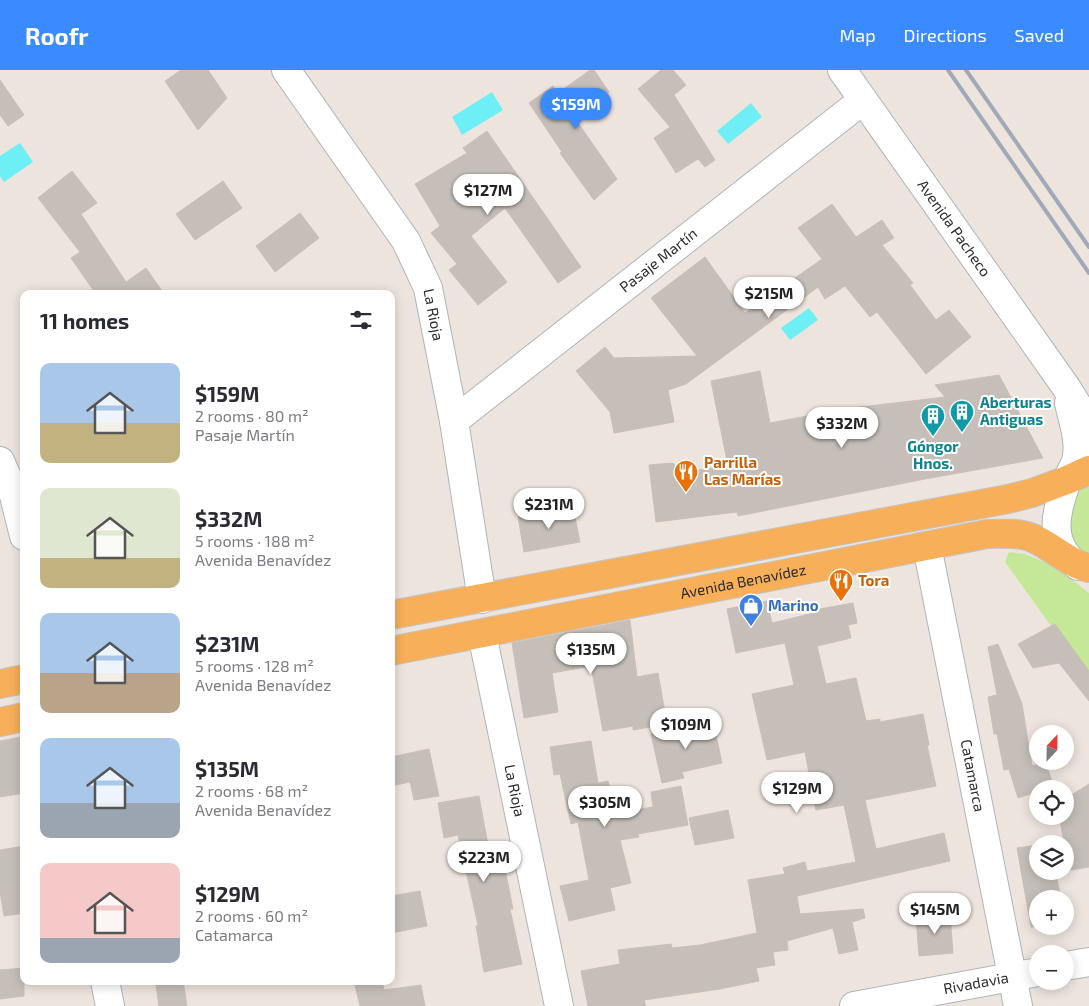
<!DOCTYPE html>
<html lang="en">
<head>
<meta charset="utf-8">
<style>
	:root { --surface:#fff; --page:#f2f2f3; --text:#2b2b33; --muted:#7c7c81; --accent:#3a8bff }
	body { margin:0; font-family:"Exo 2",sans-serif; background:var(--page); color:var(--text); height:100vh; display:flex; flex-direction:column; font-size:19px; white-space:nowrap }
	* { box-sizing:border-box; margin:0 }
	p { font-size:16px; color:var(--muted) }
	.icon { flex:none; width:28px; height:28px; fill:none; stroke:currentColor; stroke-width:2; stroke-linecap:round; stroke-linejoin:round }
	.map { position:relative; flex:1; overflow:hidden }
	.side { position:absolute; left:20px; top:220px; width:375px; height:695px; display:flex; flex-direction:column; background:var(--surface); border-radius:10px; box-shadow:0 2px 12px #0003 }
	.side>* { flex:none }
	.needle { width:32px; rotate:22deg }
	.controls { position:absolute; left:1029px; top:655px; display:grid; gap:10px }
	.controls a { display:grid; place-items:center; width:45px; height:45px; border-radius:50%; background:var(--surface); box-shadow:0 2px 12px #0003; font-size:25px }
	.price { position:absolute; translate:-50% -42px; padding:0 11px; border-radius:18px; background:#fff; color:#222; font-size:16px; line-height:32px; filter:drop-shadow(0 1px 2px #0008) }
	.price::after { content:''; position:absolute; left:50%; top:30px; width:15px; height:11px; margin-left:-8px; background:inherit; clip-path:polygon(0 0,100% 0,50% 100%) }
	.price.on { background:var(--accent); color:#fff }
	ul { padding:0; list-style:none }
	li { display:flex; align-items:center; gap:15px; height:125px; padding:0 20px }
	li span { display:grid; place-items:center; flex:none; width:140px; height:100px; border-radius:10px; color:#555 }
	li>.icon { margin-inline-start:auto }
	span .icon { width:60px; height:60px; fill:#fffc; stroke-width:1 }
	li b { font-size:21px }
	h2 { display:flex; justify-content:space-between; align-items:center; height:60px; padding:0 20px; font-size:21px }
	header { display:flex; align-items:center; gap:30px; box-sizing:border-box; height:70px; padding:0 25px; background:var(--accent); color:#fff }
	header strong { font-size:24px }
	nav { display:flex; gap:28px; margin-inline-start:auto; font-size:18px }
	.map>svg:first-child { display:block }
	.green { fill:#c5e798 }
	.water { fill:#6deff5 }
	.building { fill:#c6bfb9; stroke:#cabfb7 }
	.lines { fill:none; stroke-linecap:round; stroke-linejoin:round }
	.minor-casing { stroke:#aeb4bc; stroke-width:30 }
	.major-casing { stroke:#c4c4c4; stroke-width:30 }
	.minor { stroke:#fff; stroke-width:28 }
	.major { stroke:#f7af5a; stroke-width:28 }
	.rail { stroke:#a0a9b7; stroke-width:4 }
	.labels { text-anchor:middle; stroke-width:4; stroke-linejoin:round; paint-order:stroke }
	.street-label { font-size:15px; fill:#2c2c2c; stroke:#fff }
	.culture-label { font-size:15px; font-weight:bold; fill:#0d838f; stroke:#fff; text-anchor:start }
	.food-label { font-size:15px; font-weight:bold; fill:#c56008; stroke:#fff; text-anchor:start }
	.shop-label { font-size:15px; font-weight:bold; fill:#366cbe; stroke:#fff; text-anchor:start }
</style>
</head>
<body>
<header>
<strong>Roofr</strong>
<nav><a>Map</a><a>Directions</a><a>Saved</a></nav>
</header>
<div class="map">
<svg width="1089" height="936" viewBox="0 0 1089 936">
	<rect width="100%" height="100%" fill="#eee4de"/>
	<g class="green">
		<polygon points="1089,415 1089,485 1075,476 1069,465 1073,427 1083,418"/>
		<polygon points="1009,482 1025,484 1054,496 1089,523 1089,609 1005,492"/>
	</g>
	<g class="water">
		<polygon points="492,22 503,40 462,65 452,47"/>
		<polygon points="751,33 762,47 728,74 717,61"/>
		<polygon points="20,73 33,92 4,112 0,106 0,86"/>
		<polygon points="809,238 818,250 790,270 781,258"/>
	</g>
	<g class="building">
		<polygon points="181,0 208,0 227,28 198,60 165,11"/>
		<polygon points="590,0 594,0 609,22 574,47 617,109 594,130 560,83 562,82 529,33 553,16 558,23"/>
		<polygon points="661,0 673,0 686,15 674,25 715,90 705,97 698,89 676,103 654,68 670,57 638,19"/>
		<polygon points="0,10 24,45 8,56 0,45"/>
		<polygon points="487,61 581,197 558,213 505,138 471,166 507,212 478,235 449,200 457,194 431,163 440,156 415,114 467,83 463,78"/>
		<polygon points="72,101 97,133 81,144 126,212 146,198 164,224 96,224 71,188 80,182 38,128"/>
		<polygon points="223,111 242,138 195,170 176,144"/>
		<polygon points="832,134 856,167 882,150 894,168 882,175 913,213 910,215 936,250 949,240 971,267 926,304 877,242 870,247 845,216 825,229 818,217 686,314 668,320 674,352 614,363 610,342 576,301 605,277 614,288 697,286 651,228 705,187 745,243 822,189 798,158"/>
		<polygon points="300,143 319,168 275,202 256,176"/>
		<polygon points="760,301 770,353 844,339 945,327 935,315 999,305 1043,388 925,409 738,446 737,442 656,452 649,395 673,393 681,402 728,396 711,311"/>
		<polygon points="573,437 580,472 524,482 518,447"/>
		<polygon points="767,531 772,553 814,543 814,540 853,533 857,553 848,555 851,568 817,576 826,614 856,608 866,651 880,649 880,652 923,644 929,675 927,675 936,716 865,730 876,779 944,763 950,791 797,826 800,844 863,839 865,848 852,852 858,880 839,884 833,858 787,871 788,880 773,882 775,895 756,898 759,911 720,919 644,930 646,936 588,936 581,901 620,894 618,880 671,874 672,878 700,875 757,863 748,810 785,804 783,798 805,792 807,801 856,792 844,735 816,740 805,682 767,690 752,624 794,615 785,573 736,583 727,539"/>
		<polygon points="630,550 637,607 658,603 667,654 633,660 633,656 603,661 591,596 552,603 558,642 524,648 512,573"/>
		<polygon points="1055,554 1089,601 1089,631 1059,593 1033,598 1018,574"/>
		<polygon points="998,574 1022,634 1032,696 1045,692 1055,719 1038,719 1038,728 1032,730 1030,724 1018,728 1009,699 1004,700 997,664 994,664 988,627 997,625 988,577"/>
		<polygon points="713,651 722,693 682,702 684,708 662,713 651,664"/>
		<polygon points="21,667 24,681 24,723 0,727 0,671"/>
		<polygon points="591,671 598,713 608,711 616,743 653,737 651,722 681,716 688,755 638,764 639,767 620,770 631,813 610,818 615,840 569,851 560,816 589,810 578,752 571,754 560,704 554,705 550,677"/>
		<polygon points="429,679 439,726 414,730 410,712 391,716 391,687"/>
		<polygon points="1089,714 1089,797 1065,801 1065,774 1048,774 1064,771 1059,746 1065,746 1065,729"/>
		<polygon points="479,726 489,781 501,779 513,839 510,839 522,894 484,902 476,856 478,855 458,765 444,768 438,733"/>
		<polygon points="728,740 734,768 695,775 689,748"/>
		<polygon points="1038,775 1038,801 1063,801 1056,803 1061,829 1038,829 1038,856 1031,857 1017,778"/>
		<polygon points="24,776 24,843 4,846 0,822 0,780"/>
		<polygon points="420,821 427,856 391,863 391,826"/>
		<polygon points="950,845 953,883 919,886 916,848"/>
		<polygon points="24,898 24,926 0,929 0,900"/>
		<polygon points="183,911 187,936 159,936 156,915"/>
		<polygon points="354,911 382,911 384,920 421,915 425,936 360,936"/>
	</g>
	<g class="lines">
		<defs>
			<g id="minor">
				<path id="s1" d="M286 0 406 171 428 218 454 351 482 529"/>
				<path id="s2" d="M842 0 1066 317 1089 354"/>
				<path d="M1069 333C1073 352 1081 372 1076 391 1074 397 1070 403 1068 408 1056 440 1046 473 1078 496"/>
				<path id="s3" d="M454 351 863 30"/>
				<polyline points="0,391 12,418 24,466"/>
				<path id="s4" d="M927 476 1018 936"/>
				<path id="s5" d="M482 564 559 936"/>
				<polyline points="1065,896 1089,892"/>
				<polyline points="105,911 110,936"/>
				<path id="s6" d="M854 936 1038 902"/>
			</g>
			<g id="major">
				<polyline points="391,545 1008,429 1032,423 1067,410 1089,400"/>
				<path id="s7" d="M391 581 987 464C1001 464 1017 462 1030 467 1050 474 1068 494 1089 498"/>
				<polyline points="0,614 24,609"/>
				<polyline points="0,652 24,647"/>
			</g>
		</defs>
		<use href="#minor" class="minor-casing"/>
		<use href="#major" class="major-casing"/>
		<use href="#minor" class="minor"/>
		<use href="#major" class="major"/>
		<g class="rail">
			<polyline points="948,0 1089,203"/>
			<polyline points="966,0 1089,177"/>
		</g>
	</g>
	<defs>
		<symbol id="building-pin" viewBox="-11 -11 22 30"><path d="M0 17L-7.5 6A9.5 9.5 0 1 1 7.5 6Z" fill="#0f9aa8" stroke="#fff"/><path d="M-4-6H4V6H1V3H-1V6H-4ZM-2.5-4.3h1.7v1.8h-1.7ZM.8-4.3h1.7v1.8H.8ZM-2.5-1h1.7V.8h-1.7ZM.8-1h1.7V.8H.8Z" fill="#fff"/></symbol>
		<symbol id="restaurant-pin" viewBox="-11 -11 22 30"><path d="M0 17L-7.5 6A9.5 9.5 0 1 1 7.5 6Z" fill="#e8710a" stroke="#fff"/><path d="M-5-6h1v4h1v-4h1v4h1v-4h1v5L-1.5 .5V6h-2V.5L-5-1ZM5-6V6H3V1.5H1.5Q1.5-4 5-6Z" fill="#fff"/></symbol>
		<symbol id="shop-pin" viewBox="-11 -11 22 30"><path d="M0 17L-7.5 6A9.5 9.5 0 1 1 7.5 6Z" fill="#3f7fe0" stroke="#fff"/><path d="M-5-2.5h2.3a2.7 3.5 0 0 1 5.4 0H5L5.5 6h-11ZM-1.5-2.5h3a1.5 2.3 0 0 0-3 0Z" fill="#fff"/></symbol>
	</defs>
	<g fill-rule="evenodd">
		<use href="#building-pin" x="948" y="328" width="28" height="38"/>
		<use href="#building-pin" x="919" y="332" width="28" height="38"/>
		<use href="#restaurant-pin" x="672" y="388" width="28" height="38"/>
		<use href="#restaurant-pin" x="827" y="497" width="28" height="38"/>
		<use href="#shop-pin" x="737" y="522" width="28" height="38"/>
	</g>
	<g class="labels">
		<g class="street-label">
			<text dy="5" stroke="none"><textPath href="#s2" startOffset="194">Avenida Pacheco</textPath></text>
			<text dy="5" stroke="none"><textPath href="#s3" startOffset="260">Pasaje Martín</textPath></text>
			<text dy="5" stroke="none"><textPath href="#s1" startOffset="288">La Rioja</textPath></text>
			<text dy="5" stroke="none"><textPath href="#s7" startOffset="359">Avenida Benavídez</textPath></text>
			<text dy="5" stroke="none"><textPath href="#s4" startOffset="234">Catamarca</textPath></text>
			<text dy="5" stroke="none"><textPath href="#s5" startOffset="160">La Rioja</textPath></text>
			<text dy="5" stroke="none"><textPath href="#s6" startOffset="124">Rivadavia</textPath></text>
		</g>
		<g class="culture-label">
			<text x="980" y="338">Aberturas<tspan x="980" dy="17">Antiguas</tspan></text>
			<text x="933" y="382" text-anchor="middle">Góngor<tspan x="933" dy="17">Hnos.</tspan></text>
		</g>
		<g class="food-label">
			<text x="704" y="398">Parrilla<tspan x="704" dy="17">Las Marías</tspan></text>
			<text x="858" y="516">Tora</text>
		</g>
		<g class="shop-label">
			<text x="768" y="541">Marino</text>
		</g>
	</g>
</svg>
<div class="controls">
<a><svg class="needle" viewBox="-14 -14 28 28"><path d="M0-13l5 13h-10z" fill="#e53935"/><path d="M0 13l5-13h-10z" fill="#7c7c81"/></svg></a>
<a><svg class="icon" aria-label="locate" viewBox="0 0 24 24"><circle cx="12" cy="12" r="6"/><path d="M12 2v4M12 18v4M2 12h4M18 12h4"/></svg></a>
<a><svg class="icon" aria-label="layers" viewBox="0 0 24 24"><path d="M12 4l9 5-9 5-9-5zM3 14l9 5 9-5"/></svg></a>
<a>+</a>
<a>−</a>
</div>
<b class="price on" style="left:576px;top:60px">$159M</b>
<b class="price" style="left:488px;top:146px">$127M</b>
<b class="price" style="left:769px;top:249px">$215M</b>
<b class="price" style="left:842px;top:379px">$332M</b>
<b class="price" style="left:549px;top:460px">$231M</b>
<b class="price" style="left:591px;top:605px">$135M</b>
<b class="price" style="left:686px;top:680px">$109M</b>
<b class="price" style="left:797px;top:744px">$129M</b>
<b class="price" style="left:605px;top:758px">$305M</b>
<b class="price" style="left:484px;top:813px">$223M</b>
<b class="price" style="left:935px;top:865px">$145M</b>
<section class="side">
<h2>11 homes<svg class="icon" aria-label="filters" viewBox="0 0 24 24"><path d="M4 7h16M4 17h16"/><circle cx="9" cy="7" r="2"/><circle cx="15" cy="17" r="2"/></svg></h2>
<ul>
<li><span style="background:linear-gradient(#a9c7e8 60%,#c2b280 0)"><svg class="icon" aria-label="home" viewBox="0 0 24 24"><path d="M3 11l9-7 9 7M6 9v11h12V9"/></svg></span><div><b>$159M</b><p>2 rooms · 80 m²</p><p>Pasaje Martín</p></div></li>
<li><span style="background:linear-gradient(#dfe7d0 70%,#c2b280 0)"><svg class="icon" aria-label="home" viewBox="0 0 24 24"><path d="M3 11l9-7 9 7M6 9v11h12V9"/></svg></span><div><b>$332M</b><p>5 rooms · 188 m²</p><p>Avenida Benavídez</p></div></li>
<li><span style="background:linear-gradient(#a9c7e8 60%,#b9a48a 0)"><svg class="icon" aria-label="home" viewBox="0 0 24 24"><path d="M3 11l9-7 9 7M6 9v11h12V9"/></svg></span><div><b>$231M</b><p>5 rooms · 128 m²</p><p>Avenida Benavídez</p></div></li>
<li><span style="background:linear-gradient(#a9c7e8 65%,#9aa5b1 0)"><svg class="icon" aria-label="home" viewBox="0 0 24 24"><path d="M3 11l9-7 9 7M6 9v11h12V9"/></svg></span><div><b>$135M</b><p>2 rooms · 68 m²</p><p>Avenida Benavídez</p></div></li>
<li><span style="background:linear-gradient(#f6c9c9 75%,#9aa5b1 0)"><svg class="icon" aria-label="home" viewBox="0 0 24 24"><path d="M3 11l9-7 9 7M6 9v11h12V9"/></svg></span><div><b>$129M</b><p>2 rooms · 60 m²</p><p>Catamarca</p></div></li>
</ul>
</section>
</div>
</body>
</html>
